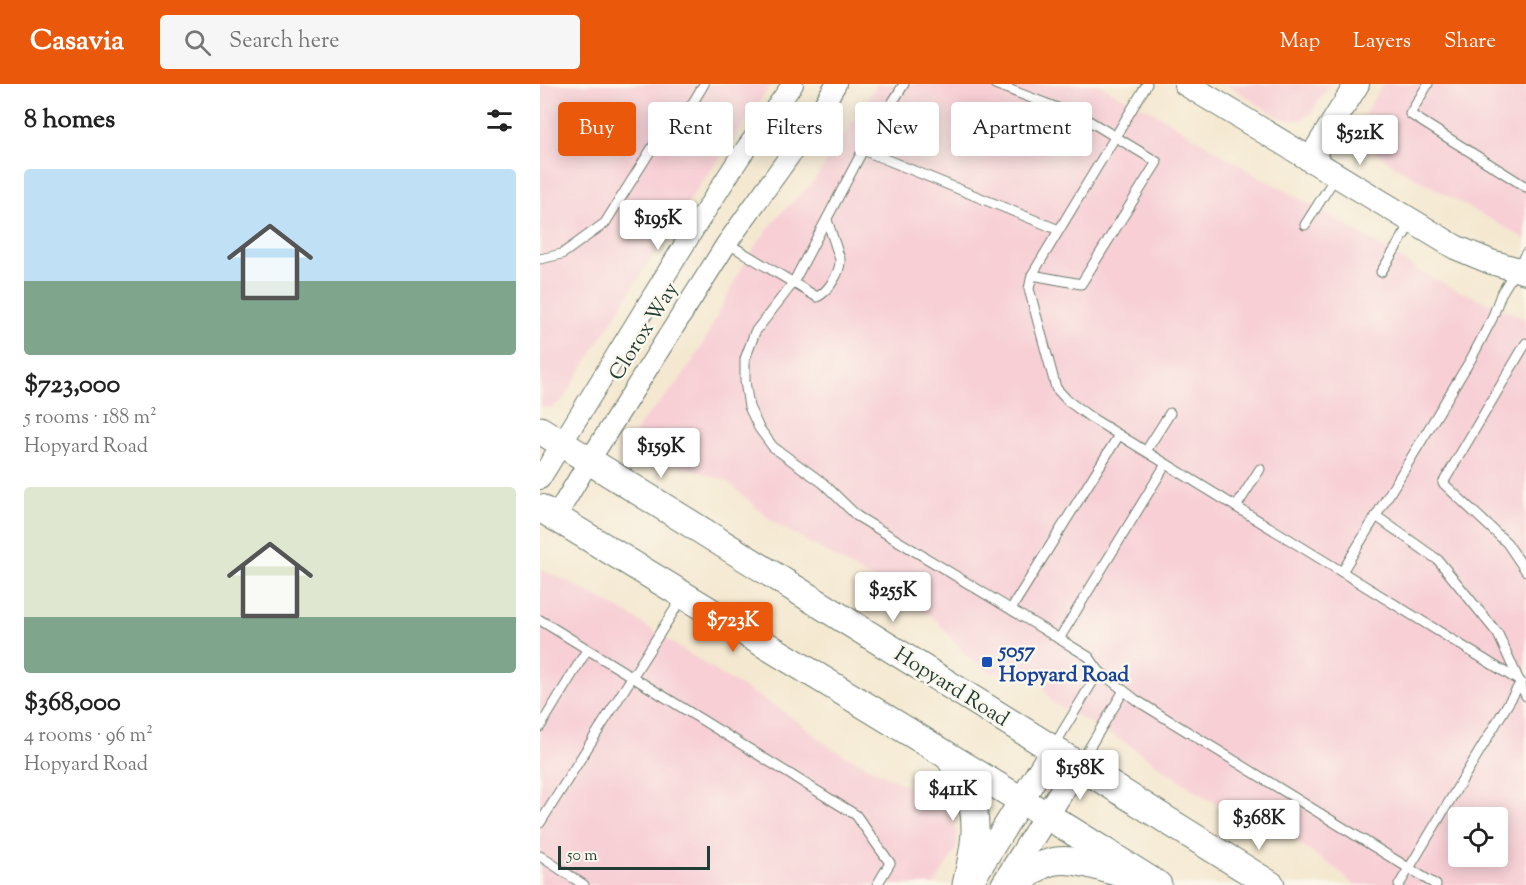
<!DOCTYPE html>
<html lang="en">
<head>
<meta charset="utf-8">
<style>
	:root { --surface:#fff; --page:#f6f6f6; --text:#222; --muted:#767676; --accent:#ea580c }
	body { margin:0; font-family:"Sorts Mill Goudy",serif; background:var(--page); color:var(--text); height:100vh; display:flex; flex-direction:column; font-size:22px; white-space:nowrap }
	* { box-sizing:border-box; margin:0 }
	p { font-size:20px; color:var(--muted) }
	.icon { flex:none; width:33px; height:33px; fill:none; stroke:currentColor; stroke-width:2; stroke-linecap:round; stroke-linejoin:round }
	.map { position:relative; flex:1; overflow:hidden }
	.panel { display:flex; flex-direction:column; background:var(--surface); width:540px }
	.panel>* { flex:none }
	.top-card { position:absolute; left:18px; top:18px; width:570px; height:54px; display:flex; gap:12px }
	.fabs { position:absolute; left:908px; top:723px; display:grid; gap:12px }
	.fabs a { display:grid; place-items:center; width:60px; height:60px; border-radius:6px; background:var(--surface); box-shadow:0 3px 15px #0003; font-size:30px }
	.scale { position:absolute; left:18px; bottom:15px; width:152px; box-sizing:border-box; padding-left:6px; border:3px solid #1f3d34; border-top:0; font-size:16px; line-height:21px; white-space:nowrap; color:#1f3d34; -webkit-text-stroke:4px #fbf7ec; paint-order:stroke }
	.price { position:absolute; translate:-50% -51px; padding:0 14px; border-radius:6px; background:#fff; color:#222; font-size:20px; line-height:39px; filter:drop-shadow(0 2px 3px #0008) }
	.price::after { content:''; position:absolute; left:50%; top:36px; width:18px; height:14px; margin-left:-9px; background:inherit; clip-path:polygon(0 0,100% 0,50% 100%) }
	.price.current { background:var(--accent); color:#fff }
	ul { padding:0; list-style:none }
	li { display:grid; align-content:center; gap:12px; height:318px; padding:0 24px }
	li span { display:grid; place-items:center; height:186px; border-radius:6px; color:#555 }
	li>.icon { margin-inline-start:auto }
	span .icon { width:108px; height:108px; fill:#fffc; stroke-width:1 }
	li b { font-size:26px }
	h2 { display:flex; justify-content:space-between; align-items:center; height:72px; padding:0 24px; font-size:26px }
	.pill { padding:0 21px; border-radius:6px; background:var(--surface); box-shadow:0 3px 15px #0003; font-size:21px; line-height:54px }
	.pill.current { background:var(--accent); color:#fff }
	header { display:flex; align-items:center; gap:36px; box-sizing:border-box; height:84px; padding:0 30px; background:var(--accent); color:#fff }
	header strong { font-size:28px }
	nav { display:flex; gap:33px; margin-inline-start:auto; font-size:21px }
	.search { width:420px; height:54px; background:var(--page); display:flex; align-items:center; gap:15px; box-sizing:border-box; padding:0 21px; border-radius:6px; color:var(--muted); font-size:22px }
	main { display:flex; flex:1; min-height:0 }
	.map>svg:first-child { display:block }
	.built { fill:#f7cfd5; fill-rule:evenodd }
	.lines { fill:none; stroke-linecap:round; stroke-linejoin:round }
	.service-casing { stroke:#6a796b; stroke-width:11 }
	.minor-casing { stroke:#6a796b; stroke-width:22 }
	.tertiary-casing { stroke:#6a796b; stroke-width:26 }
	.secondary-casing { stroke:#6a796b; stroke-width:29 }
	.service { stroke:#fff; stroke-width:9 }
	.minor { stroke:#fff; stroke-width:20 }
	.tertiary { stroke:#fff; stroke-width:24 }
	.secondary { stroke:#fff; stroke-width:27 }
	.transit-dot { fill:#1a4fb4; stroke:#fbf7ec; stroke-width:2 }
	.labels { text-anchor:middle; stroke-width:5; stroke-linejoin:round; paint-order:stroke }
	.street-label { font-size:21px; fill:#1f3d34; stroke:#fbf7ec }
	.transit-label { font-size:21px; font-weight:bold; fill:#164399; stroke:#fbf7ec; text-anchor:start }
</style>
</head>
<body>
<header>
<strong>Casavia</strong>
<div class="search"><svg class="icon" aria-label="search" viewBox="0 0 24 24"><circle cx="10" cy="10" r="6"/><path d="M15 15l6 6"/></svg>Search here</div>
<nav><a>Map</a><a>Layers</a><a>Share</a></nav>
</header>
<main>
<section class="panel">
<h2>8 homes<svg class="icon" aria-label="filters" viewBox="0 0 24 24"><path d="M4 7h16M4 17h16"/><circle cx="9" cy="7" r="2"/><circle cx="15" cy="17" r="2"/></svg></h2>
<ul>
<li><span style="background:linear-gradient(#bfe0f5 60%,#7fa58c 0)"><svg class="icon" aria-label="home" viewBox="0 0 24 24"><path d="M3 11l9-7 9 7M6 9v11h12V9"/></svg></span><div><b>$723,000</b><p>5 rooms · 188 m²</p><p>Hopyard Road</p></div></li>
<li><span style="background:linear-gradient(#dfe7d0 70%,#7fa58c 0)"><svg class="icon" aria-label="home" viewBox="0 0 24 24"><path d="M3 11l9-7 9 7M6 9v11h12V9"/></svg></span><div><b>$368,000</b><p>4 rooms · 96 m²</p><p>Hopyard Road</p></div></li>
</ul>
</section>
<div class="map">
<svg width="986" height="801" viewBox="0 0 986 801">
	<rect width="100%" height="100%" fill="#fbf7ec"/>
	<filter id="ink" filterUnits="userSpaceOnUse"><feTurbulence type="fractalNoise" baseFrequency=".0167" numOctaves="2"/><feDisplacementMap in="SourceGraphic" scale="12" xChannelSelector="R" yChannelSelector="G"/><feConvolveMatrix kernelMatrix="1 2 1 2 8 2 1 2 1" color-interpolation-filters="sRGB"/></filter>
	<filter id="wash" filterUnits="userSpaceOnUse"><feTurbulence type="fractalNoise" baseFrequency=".008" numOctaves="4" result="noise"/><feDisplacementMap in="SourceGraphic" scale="24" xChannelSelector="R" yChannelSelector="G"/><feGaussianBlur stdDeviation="1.35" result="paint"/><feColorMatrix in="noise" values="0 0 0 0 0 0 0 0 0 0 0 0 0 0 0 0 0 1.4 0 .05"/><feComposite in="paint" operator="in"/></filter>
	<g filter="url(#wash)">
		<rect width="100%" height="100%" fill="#f4e8d0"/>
		<g class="built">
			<polygon points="0,0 232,0 135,136 22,317 11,324 0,323"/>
			<path d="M337 0H559L578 11 614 28 709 87 795 134 879 187 914 205 986 234V801H814L799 787 733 742 667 715 588 660 513 619 498 595 487 590H460L449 587 426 571 396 536 375 520 232 437 187 397 114 373 100 361 95 350 98 344 104 335 138 299 160 266 198 190 216 161 239 131 273 98ZM918 734H957V772H918Z"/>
			<polygon points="687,0 790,0 770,30 763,35 751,36 740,34"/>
			<polygon points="843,0 986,0 986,155 856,83 825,60 823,49 826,28"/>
			<polygon points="0,485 27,497 86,529 182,591 242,626 293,665 396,717 405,725 414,738 417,753 416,766 394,801 0,801"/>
		</g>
	</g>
	<g filter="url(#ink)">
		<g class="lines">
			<defs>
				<g id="service">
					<polyline points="364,0 323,66 253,199 215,248 205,275 205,297 209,323 219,344 233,363 283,399 317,432 549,573 559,587 596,616 896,801"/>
					<polyline points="455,0 546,35 617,78 541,200 492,191"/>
					<polyline points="607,0 492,191 489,205 516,304 528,317 550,333 981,598 859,801"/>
					<polyline points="888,0 870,30 986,103"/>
					<polyline points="323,66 519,146"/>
					<polyline points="765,141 796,92"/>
					<path d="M187 159 277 213C288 208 301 188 300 175L287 136"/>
					<polyline points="0,175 22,170 65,139 119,53 145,32 164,0"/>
					<polyline points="841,188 872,138"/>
					<polyline points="986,259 903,399 967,459 986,487"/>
					<polyline points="606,367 630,329"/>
					<polyline points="696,423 720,385"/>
					<polyline points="836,432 898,476 958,550 986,612"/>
					<polyline points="802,488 931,275 952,235 961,210 986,169"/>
					<polyline points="471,525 579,351"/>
					<polyline points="0,536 316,731 350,779 337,801"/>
					<polyline points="519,555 626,380"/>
					<polyline points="0,643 47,566"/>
					<polyline points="514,662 559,587"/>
					<polyline points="540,679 583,608"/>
					<polyline points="0,739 142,514"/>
					<polyline points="0,772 44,801"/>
				</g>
				<g id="minor">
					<polyline points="0,395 157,140 200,73 253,0"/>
					<polyline points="15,434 49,377 187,159 271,42 296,0"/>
				</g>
				<g id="tertiary">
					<polyline points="646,0 915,163 951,178 986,188"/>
					<polyline points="770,76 817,0"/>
					<polyline points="429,801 513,665"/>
					<polyline points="463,801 538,681"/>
				</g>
				<g id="secondary">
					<polyline points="0,346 731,801"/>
					<polyline points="0,424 532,747 618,801"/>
					<path d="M410 674C417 687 427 702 431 716 440 745 432 773 426 801"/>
					<path d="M476 801C484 795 491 788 499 783 525 767 561 785 588 791"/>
				</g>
			</defs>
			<use href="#service" class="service-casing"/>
			<use href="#minor" class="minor-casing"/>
			<use href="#tertiary" class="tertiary-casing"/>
			<use href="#secondary" class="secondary-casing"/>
			<use href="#service" class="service"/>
			<use href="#minor" class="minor"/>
			<use href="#tertiary" class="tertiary"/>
			<use href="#secondary" class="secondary"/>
		</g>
	</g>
	<rect class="transit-dot" x="441" y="572" width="12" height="12" rx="3"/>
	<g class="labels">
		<g class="street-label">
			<text transform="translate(103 247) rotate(-58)" y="7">Clorox Way</text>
			<text transform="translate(412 602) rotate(32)" y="7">Hopyard Road</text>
		</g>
		<g class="transit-label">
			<text x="459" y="573">5057<tspan x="459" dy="24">Hopyard Road</tspan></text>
		</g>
	</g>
</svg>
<div class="fabs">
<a><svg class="icon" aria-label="locate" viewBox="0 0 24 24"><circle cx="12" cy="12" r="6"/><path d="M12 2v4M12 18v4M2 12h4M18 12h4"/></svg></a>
</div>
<div class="scale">50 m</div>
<b class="price" style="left:820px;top:82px">$521K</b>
<b class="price" style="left:118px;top:167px">$195K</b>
<b class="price" style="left:121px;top:395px">$159K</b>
<b class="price" style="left:353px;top:539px">$255K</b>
<b class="price current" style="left:193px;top:569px">$723K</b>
<b class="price" style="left:540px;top:717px">$158K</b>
<b class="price" style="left:413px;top:738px">$411K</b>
<b class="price" style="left:719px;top:767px">$368K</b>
<div class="top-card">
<a class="pill current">Buy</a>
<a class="pill">Rent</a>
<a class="pill">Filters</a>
<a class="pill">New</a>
<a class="pill">Apartment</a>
</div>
</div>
</main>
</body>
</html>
